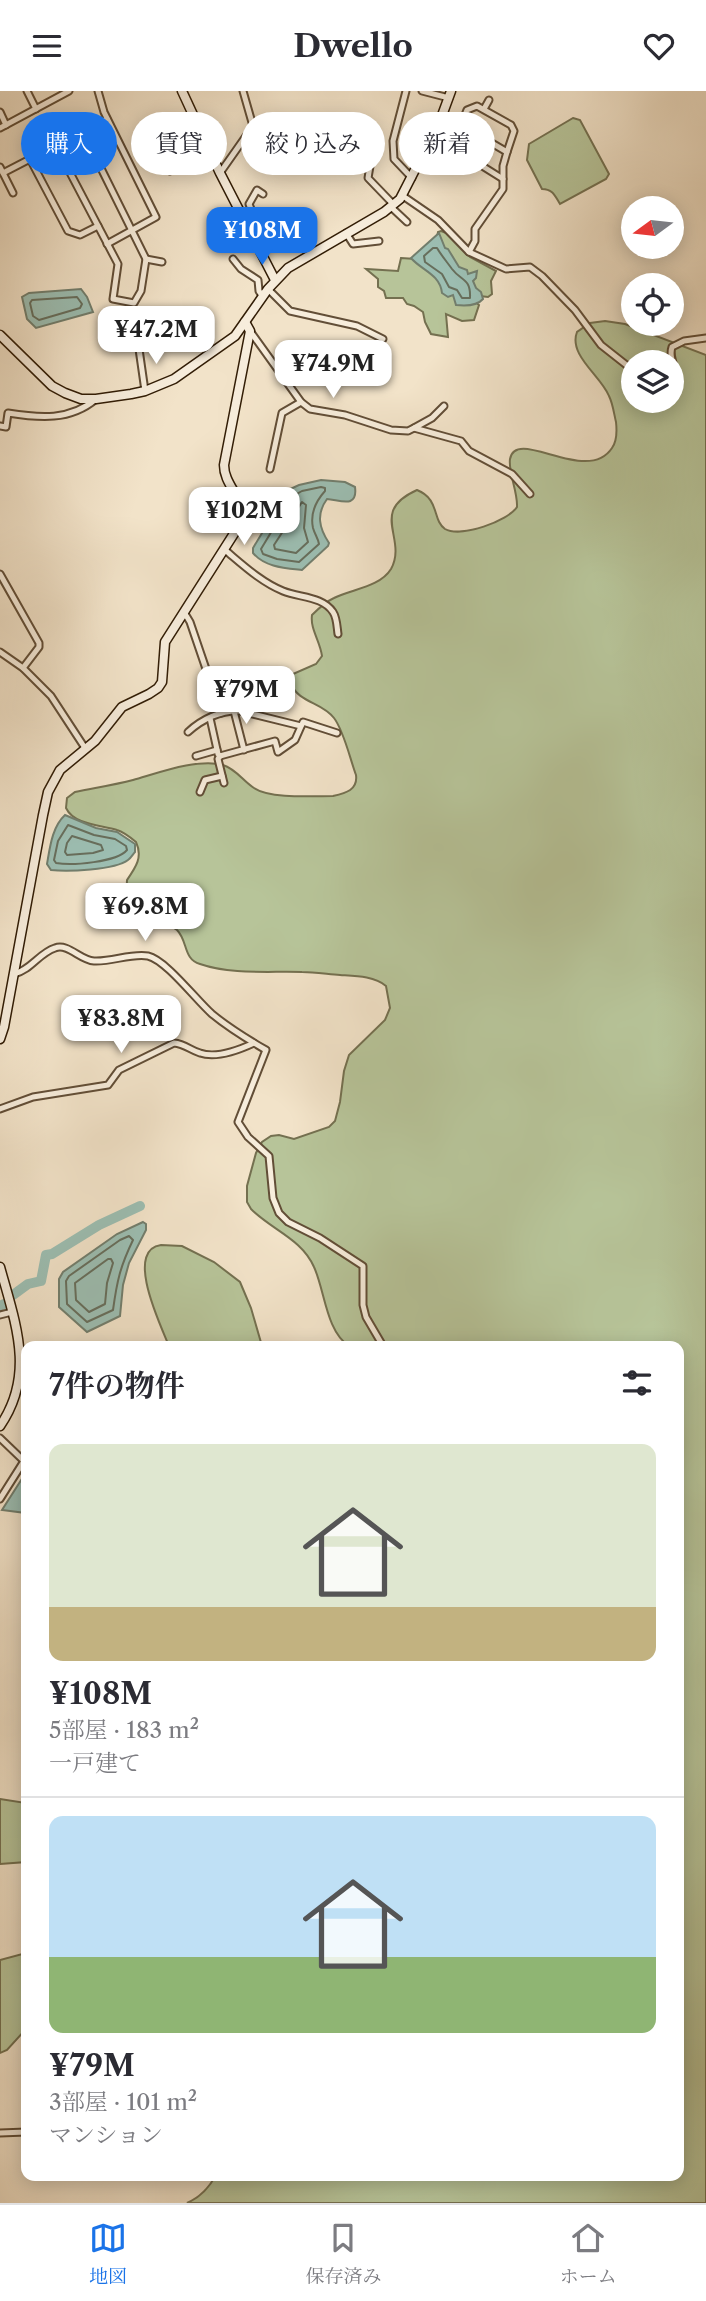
<!DOCTYPE html>
<html lang="ja">
<head>
<meta charset="utf-8">
<style>
	:root { --surface:#fff; --page:#f2f2f3; --text:#2b2b33; --muted:#7c7c81; --line:#e1e1e2; --accent:#1a73e8 }
	body { margin:0; font-family:"Libre Caslon Text","Noto Serif JP",serif; background:var(--page); color:var(--text); height:100vh; display:flex; flex-direction:column; font-size:26px; white-space:nowrap }
	* { box-sizing:border-box; margin:0 }
	p { font-size:23px; color:var(--muted) }
	.icon { flex:none; width:38px; height:38px; fill:none; stroke:currentColor; stroke-width:2; stroke-linecap:round; stroke-linejoin:round }
	.map { position:relative; flex:1; overflow:hidden }
	.panel { position:absolute; left:21px; top:1250px; width:663px; height:840px; display:flex; flex-direction:column; background:var(--surface); border-radius:14px; box-shadow:0 4px 18px #0003 }
	.panel>* { flex:none }
	.hud { position:absolute; left:21px; top:21px; width:665px; height:63px; display:flex; gap:14px }
	.needle { width:46px; rotate:255deg }
	.tools { position:absolute; left:621px; top:105px; display:grid; gap:14px }
	.tools a { display:grid; place-items:center; width:63px; height:63px; border-radius:50%; background:var(--surface); box-shadow:0 4px 18px #0003; font-size:35px }
	.price { position:absolute; translate:-50% -60px; padding:0 16px; border-radius:14px; background:#fff; color:#222; font-size:23px; line-height:46px; filter:drop-shadow(0 2px 4px #0008) }
	.price::after { content:''; position:absolute; left:50%; top:42px; width:21px; height:16px; margin-left:-10px; background:inherit; clip-path:polygon(0 0,100% 0,50% 100%) }
	.price.current { background:var(--accent); color:#fff }
	ul { padding:0; list-style:none }
	li { display:grid; align-content:center; gap:14px; height:371px; padding:0 28px }
	li+li { border-top:2px solid var(--line) }
	li span { display:grid; place-items:center; height:217px; border-radius:14px; color:#555 }
	li>.icon { margin-inline-start:auto }
	span .icon { width:126px; height:126px; fill:#fffc; stroke-width:1 }
	li b { font-size:30px }
	h2 { display:flex; justify-content:space-between; align-items:center; height:84px; padding:0 28px; font-size:30px }
	.pill { padding:0 24px; border-radius:32px; background:var(--surface); box-shadow:0 4px 18px #0003; font-size:24px; line-height:63px }
	.pill.current { background:var(--accent); color:#fff }
	header { display:flex; justify-content:space-between; align-items:center; height:91px; padding:0 28px; background:var(--surface); font-size:32px; font-weight:800 }
	.tab-bar { display:flex; justify-content:space-around; align-items:center; height:98px; border-top:2px solid var(--line); background:var(--surface); font-size:19px; color:var(--muted) }
	.tab-bar a { display:grid; justify-items:center; gap:4px }
	.tab-bar .current { color:var(--accent) }
	.map>svg:first-child { display:block }
	.green { fill:#b7c499; stroke:#747050; stroke-width:2; fill-rule:evenodd }
	.water { fill:#9cbeb2; stroke:#727e6d; stroke-width:2 }
	.lines { fill:none; stroke-linecap:round; stroke-linejoin:round }
	.shore { stroke:#676e5c; stroke-width:2 }
	.river { stroke:#9cbeb2; stroke-width:10 }
	.street-casing { stroke:#624e37; stroke-width:9 }
	.secondary-casing { stroke:#321d06; stroke-width:11 }
	.street { stroke:#f7eddc; stroke-width:5 }
	.secondary { stroke:#f7eddc; stroke-width:8 }
</style>
</head>
<body>
<header><svg class="icon" aria-label="menu" viewBox="0 0 24 24"><path d="M4 6h16M4 12h16M4 18h16"/></svg>Dwello<svg class="icon" aria-label="heart" viewBox="0 0 24 24"><path d="M12 20l-8-8c-3-5 5-10 8-4 3-6 11-1 8 4z"/></svg></header>
<div class="map">
<svg width="706" height="2112" viewBox="0 0 706 2112">
	<rect width="100%" height="100%" fill="#f2e3c9"/>
	<filter id="stains"><feTurbulence type="fractalNoise" baseFrequency=".00286" numOctaves="4"/><feColorMatrix values="0 0 0 0 .2 0 0 0 0 .09 0 0 0 0 .02 0 0 0 .5 -.17"/></filter>
	<radialGradient id="worn" r=".72"><stop offset=".6" stop-color="#630" stop-opacity="0"/><stop offset="1" stop-color="#630" stop-opacity=".3"/></radialGradient>
	<g class="green">
		<path d="M573 27 580 29 609 83 606 88 560 113C555 105 553 98 542 98L527 69 529 53Z"/>
		<polygon points="441,140 449,143 470,166 496,180 491,190 492,203 488,206 480,205 467,184 458,177 437,146 438,141"/>
		<polygon points="401,167 416,168 474,210 479,214 474,229 462,230 446,223 448,246 431,243 425,231 423,221 414,215 407,213 403,207 386,207 384,200 378,196 378,188 366,178 398,180"/>
		<path d="M605 230 625 233 706 264V2112H187C201 2106 209 2097 216 2084H679V1255H349C326 1240 325 1200 314 1176 302 1148 272 1139 251 1118L247 1111V1095L256 1062 262 1051 271 1045 279 1044 294 1048 329 1036 335 1030 340 1011 344 980 349 964 385 929 390 917 386 895C374 885 355 885 340 884 327 883 314 881 302 881 268 880 232 884 200 873 183 868 188 850 177 839 174 837 171 835 168 834 150 822 125 815 127 789 136 776 143 766 136 751 130 746 124 741 117 739 101 734 74 734 66 717L67 707 75 701C94 697 114 694 133 689 158 682 198 667 223 674 236 678 243 690 254 697 270 708 313 705 333 705 346 702 358 699 356 684 350 668 344 640 334 627 322 611 299 612 291 593L293 583 316 573 322 565C320 550 310 538 312 524 319 517 325 511 334 507 352 498 380 496 391 478 408 447 368 421 417 399 440 408 432 429 445 438 461 447 508 430 517 416 518 401 508 381 510 368 516 335 587 395 612 357 617 350 617 340 616 331 614 323 613 313 609 305 601 285 568 264 577 241L590 232ZM634 271H672V310H634Z"/>
		<path d="M161 1154 182 1155 214 1171 240 1191 251 1217 262 1255H169C161 1235 124 1159 161 1154Z"/>
		<polygon points="0,1708 26,1712 26,1771 0,1773"/>
		<polygon points="26,1862 26,1938 7,1959 0,1962 0,1869"/>
	</g>
	<g class="water">
		<path d="M439 142 445 157 448 158 459 176 467 179 468 183 477 180 476 187 473 190 476 197 481 201 483 208C477 215 465 215 456 214L453 204 448 206 442 202C440 183 421 179 411 167Z"/>
		<polygon points="81,198 87,206 93,221 36,237 27,228 22,206 29,202"/>
		<path d="M321 389 345 391 355 396C358 418 340 409 327 408 316 423 319 437 329 452L328 455 302 479C284 477 265 476 253 462V457L288 399 299 394Z"/>
		<path d="M65 724 96 737 117 741 135 753V761C133 763 131 767 128 769 115 779 67 781 51 779L47 773C50 756 52 736 65 724Z"/>
		<polygon points="143,1131 146,1133 146,1139 129,1172 123,1194 120,1225 87,1241 59,1216 59,1188 63,1181 117,1143"/>
		<polygon points="25,1383 26,1422 2,1419"/>
	</g>
	<g class="lines">
		<g class="shore">
			<path d="M433 157H437C441 164 447 171 452 178 461 190 471 187 470 207H462L457 199 449 196 442 183 425 171 424 165Z"/>
			<polygon points="77,206 82,213 80,217 39,229 33,225 30,212 32,209"/>
			<path d="M321 396 325 397V400C316 410 310 423 313 437 315 444 318 447 319 453L299 471 277 468 263 463 261 458 293 405 302 400Z"/>
			<polygon points="302,411 306,414 304,437 308,451 296,462 275,458 274,454"/>
			<path d="M68 734 94 744 115 748 126 755 127 759C117 771 72 775 56 772L54 769 58 750Z"/>
			<polygon points="72,745 101,754 103,759 93,762 67,764 65,761 67,752"/>
			<path d="M129 1145 133 1149C120 1176 117 1190 113 1219L87 1231 67 1213 66 1190 69 1185 120 1149Z"/>
			<polygon points="108,1168 111,1168 113,1172 107,1192 105,1213 89,1221 76,1209 75,1192"/>
		</g>
		<g class="river">
			<polyline points="13,1204 28,1193 41,1190 46,1164 52,1163 99,1134 140,1115"/>
			<polyline points="0,1215 4,1213"/>
		</g>
		<defs>
			<g id="street">
				<polyline points="27,0 36,18"/>
				<polyline points="98,0 104,21 156,126 107,153"/>
				<polyline points="406,0 393,50 394,68 412,87"/>
				<polyline points="422,0 449,7"/>
				<polyline points="484,18 489,9"/>
				<polyline points="0,21 6,34"/>
				<polyline points="440,30 461,34 507,61 503,75 503,98 475,138 475,150 469,161"/>
				<polyline points="461,34 467,19 477,15 511,34 514,40 507,61"/>
				<polyline points="0,37 69,0"/>
				<polyline points="474,41 462,59 463,63 503,88"/>
				<polyline points="56,55 118,173 113,208 134,212 141,200 146,168 83,41"/>
				<polyline points="372,63 368,87 394,114"/>
				<polyline points="30,68 68,140 80,144 98,135"/>
				<polyline points="0,76 13,102"/>
				<polyline points="170,80 208,56"/>
				<polyline points="3,82 107,28"/>
				<polyline points="220,82 253,35 243,0"/>
				<polyline points="403,105 438,129 469,161 506,178 530,176 542,185 575,219 601,254 634,280"/>
				<polyline points="391,116 407,131"/>
				<polyline points="346,142 353,153 379,150"/>
				<polyline points="260,159 265,153 249,113 257,99 263,103"/>
				<polyline points="146,168 162,171"/>
				<polyline points="233,168 241,178 258,189 259,200 263,206"/>
				<polyline points="268,198 290,220 357,235 383,248"/>
				<polyline points="250,240 301,311 310,318 345,324 391,339 408,340 414,337 432,327 444,315"/>
				<polyline points="139,258 145,300"/>
				<path d="M672 297 678 291C678 279 668 268 672 256L684 250 706 247"/>
				<path d="M0 335 6 336 8 322C39 327 70 330 96 308"/>
				<polyline points="414,337 461,350 469,360 512,383 530,403"/>
				<polyline points="270,378 282,322 301,311"/>
				<path d="M225 459C243 474 261 491 283 500 300 507 322 505 333 521 337 527 337 536 338 543"/>
				<polyline points="0,483 39,552 39,556 23,577"/>
				<polyline points="184,521 190,531 221,622"/>
				<polyline points="0,561 23,577 51,605 85,657"/>
				<polyline points="234,620 244,659"/>
				<polyline points="210,627 218,663 220,665 275,650 278,661 295,649 303,631 337,642"/>
				<path d="M188 641C202 628 221 619 240 620L301 635"/>
				<polyline points="196,665 217,659"/>
				<polyline points="220,665 218,668 224,692"/>
				<polyline points="200,701 205,689 222,685"/>
				<path d="M14 883C31 879 39 862 55 857 68 852 80 869 94 870 112 871 131 862 148 865 166 869 197 910 212 923 229 937 247 948 266 959L238 1031 248 1046 269 1065 273 1107 279 1122 288 1131 320 1147 363 1175V1214L366 1226 383 1255"/>
				<path d="M0 1018 33 1006 108 994 119 979 174 952C185 953 190 959 200 962 217 968 239 959 254 952"/>
				<polyline points="0,1224 12,1221"/>
				<polyline points="0,1347 25,1371"/>
				<polyline points="0,1408 24,1370"/>
				<polyline points="0,2042 26,2041"/>
			</g>
			<g id="secondary">
				<polyline points="182,0 220,82 275,189"/>
				<polyline points="0,244 52,295 65,302 81,308 96,308 131,303 145,300 174,288 235,245 268,198 288,177 384,121 400,108 440,30 451,0"/>
				<path d="M0 948 4 936 43 724 48 701 60 679 95 650 122 616 149 603 158 597 162 591 165 551 242 430C246 408 224 395 224 374L250 240 245 231"/>
				<path d="M0 1176C15 1231 36 1283 0 1335"/>
			</g>
		</defs>
		<use href="#street" class="street-casing"/>
		<use href="#secondary" class="secondary-casing"/>
		<use href="#street" class="street"/>
		<use href="#secondary" class="secondary"/>
	</g>
	<rect width="100%" height="100%" filter="url(#stains)"/>
	<rect width="100%" height="100%" fill="url(#worn)"/>
</svg>
<div class="tools">
<a><svg class="needle" viewBox="-14 -14 28 28"><path d="M0-13l5 13h-10z" fill="#e53935"/><path d="M0 13l5-13h-10z" fill="#7c7c81"/></svg></a>
<a><svg class="icon" aria-label="locate" viewBox="0 0 24 24"><circle cx="12" cy="12" r="6"/><path d="M12 2v4M12 18v4M2 12h4M18 12h4"/></svg></a>
<a><svg class="icon" aria-label="layers" viewBox="0 0 24 24"><path d="M12 4l9 5-9 5-9-5zM3 14l9 5 9-5"/></svg></a>
</div>
<b class="price current" style="left:262px;top:176px">¥108M</b>
<b class="price" style="left:156px;top:275px">¥47.2M</b>
<b class="price" style="left:333px;top:309px">¥74.9M</b>
<b class="price" style="left:244px;top:456px">¥102M</b>
<b class="price" style="left:246px;top:635px">¥79M</b>
<b class="price" style="left:145px;top:852px">¥69.8M</b>
<b class="price" style="left:121px;top:964px">¥83.8M</b>
<div class="hud">
<a class="pill current">購入</a>
<a class="pill">賃貸</a>
<a class="pill">絞り込み</a>
<a class="pill">新着</a>
</div>
<section class="panel">
<h2>7件の物件<svg class="icon" aria-label="filters" viewBox="0 0 24 24"><path d="M4 7h16M4 17h16"/><circle cx="9" cy="7" r="2"/><circle cx="15" cy="17" r="2"/></svg></h2>
<ul>
<li><span style="background:linear-gradient(#dfe7d0 75%,#c2b280 0)"><svg class="icon" aria-label="home" viewBox="0 0 24 24"><path d="M3 11l9-7 9 7M6 9v11h12V9"/></svg></span><div><b>¥108M</b><p>5部屋 · 183 m²</p><p>一戸建て</p></div></li>
<li><span style="background:linear-gradient(#bfe0f5 65%,#8fb573 0)"><svg class="icon" aria-label="home" viewBox="0 0 24 24"><path d="M3 11l9-7 9 7M6 9v11h12V9"/></svg></span><div><b>¥79M</b><p>3部屋 · 101 m²</p><p>マンション</p></div></li>
</ul>
</section>
</div>
<nav class="tab-bar">
<a class="current"><svg class="icon" aria-label="map" viewBox="0 0 24 24"><path d="M3 6l6-2 6 2 6-2v14l-6 2-6-2-6 2zM9 4v14M15 6v14"/></svg>地図</a>
<a><svg class="icon" aria-label="saved" viewBox="0 0 24 24"><path d="M7 4h10v16l-5-4-5 4z"/></svg>保存済み</a>
<a><svg class="icon" aria-label="home" viewBox="0 0 24 24"><path d="M3 11l9-7 9 7M6 9v11h12V9"/></svg>ホーム</a>
</nav>
</body>
</html>
